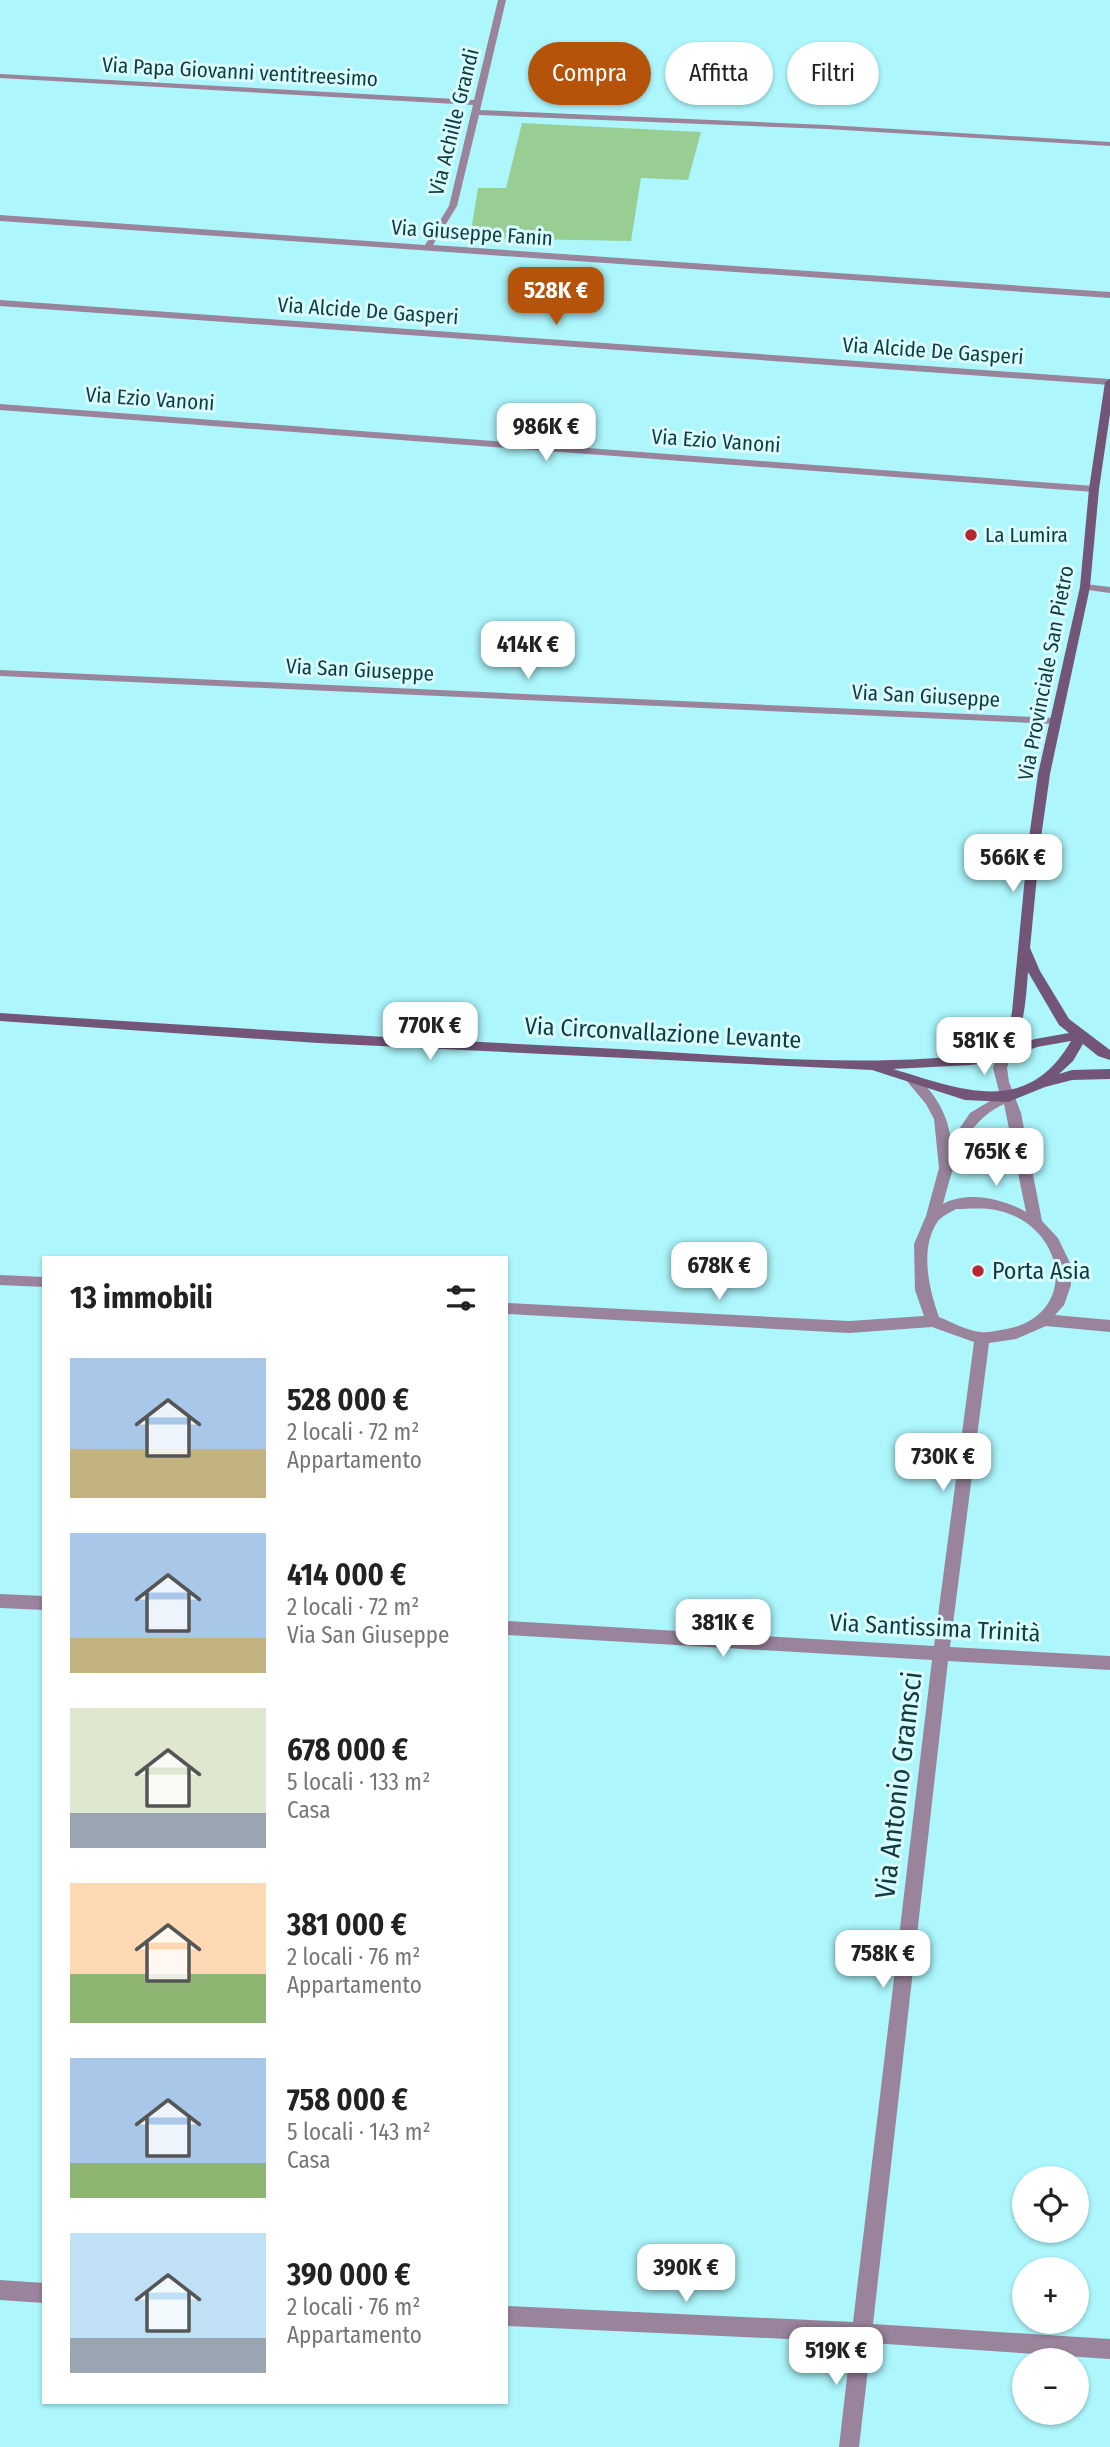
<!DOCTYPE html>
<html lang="it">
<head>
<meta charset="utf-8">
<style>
	:root { --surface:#fff; --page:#f6f6f6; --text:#222; --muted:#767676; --accent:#b45309 }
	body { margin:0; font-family:"Fira Sans Condensed",sans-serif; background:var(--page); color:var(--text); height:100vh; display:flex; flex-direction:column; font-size:26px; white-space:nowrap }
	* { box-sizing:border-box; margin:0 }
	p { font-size:23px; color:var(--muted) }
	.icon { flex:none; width:38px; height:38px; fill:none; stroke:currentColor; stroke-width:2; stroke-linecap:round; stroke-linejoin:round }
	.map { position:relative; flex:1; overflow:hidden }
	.drawer { position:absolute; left:42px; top:1256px; width:466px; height:1148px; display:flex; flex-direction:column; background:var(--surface); border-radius:0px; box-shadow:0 2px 5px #0004 }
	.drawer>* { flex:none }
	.top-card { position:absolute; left:528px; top:42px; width:476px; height:63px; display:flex; gap:14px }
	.tools { position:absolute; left:1012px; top:2166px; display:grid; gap:14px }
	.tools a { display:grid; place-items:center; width:77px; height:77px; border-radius:50%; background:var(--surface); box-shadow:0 2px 5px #0004; font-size:35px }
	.price { position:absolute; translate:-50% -60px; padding:0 16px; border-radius:14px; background:#fff; color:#222; font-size:23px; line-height:46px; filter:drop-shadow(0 2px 4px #0008) }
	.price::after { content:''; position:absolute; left:50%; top:42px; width:21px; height:16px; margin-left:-10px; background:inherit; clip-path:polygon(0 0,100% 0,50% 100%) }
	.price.active { background:var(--accent); color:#fff }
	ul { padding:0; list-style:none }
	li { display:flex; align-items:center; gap:21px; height:175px; padding:0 28px }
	li span { display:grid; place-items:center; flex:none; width:196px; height:140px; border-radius:0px; color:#555 }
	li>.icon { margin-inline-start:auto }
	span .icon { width:84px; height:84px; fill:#fffc; stroke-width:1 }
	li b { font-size:30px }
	h2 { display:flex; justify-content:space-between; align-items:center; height:84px; padding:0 28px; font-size:30px }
	.tag { padding:0 24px; border-radius:32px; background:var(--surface); box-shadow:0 2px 5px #0004; font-size:24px; line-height:63px }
	.tag.active { background:var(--accent); color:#fff }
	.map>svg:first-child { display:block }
	.green { fill:#98ce94 }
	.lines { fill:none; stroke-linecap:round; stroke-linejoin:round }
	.street { fill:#99849b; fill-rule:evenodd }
	.secondary { fill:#735677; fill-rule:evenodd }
	.poi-dot { fill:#b72631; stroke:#d8fcff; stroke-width:2.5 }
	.labels { text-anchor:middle; stroke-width:6; stroke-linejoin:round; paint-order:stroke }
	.far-street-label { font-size:21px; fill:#113b3e; stroke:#d8fcff }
	.far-poi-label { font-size:21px; fill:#113b3e; stroke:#d8fcff; text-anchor:start }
	.street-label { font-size:24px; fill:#113b3e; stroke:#d8fcff }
	.poi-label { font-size:24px; fill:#113b3e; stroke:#d8fcff; text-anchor:start }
	.near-street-label { font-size:28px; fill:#113b3e; stroke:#d8fcff }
</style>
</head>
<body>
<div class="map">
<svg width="1110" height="2447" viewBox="0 0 1110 2447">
	<rect width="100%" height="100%" fill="#acf6fc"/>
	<polygon class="green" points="522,123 701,132 688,180 641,178 631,241 470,238 478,188 506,188"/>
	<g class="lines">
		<g class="street">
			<polygon points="498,0 506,0 480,110 827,125 1110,142 1110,146 827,129 479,115 457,206 433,245 1110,292 1110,298 0,221 0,215 425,245 449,206 473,105 0,78 0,74 474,100"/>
			<polygon points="0,300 1110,379 1110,385 0,306"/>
			<polygon points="0,404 1094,486 1099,489 1094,492 0,410"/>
			<polygon points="1085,584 1110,587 1110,593 1081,589 1080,587"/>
			<polygon points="0,670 1054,718 1060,721 1054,724 0,676"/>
			<path d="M1004 1050 1011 1055 1007 1068 1009 1082 1021 1113 1042 1221 1058 1238 1070 1263 1071 1285 1064 1305 1055 1315 1110 1320V1332L1046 1326 1016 1339 989 1343 950 1647 1110 1656V1670L948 1661 873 2324 1110 2339V2359L871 2343 859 2447H839L851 2342 506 2326V2306L853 2322 932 1660 506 1635V1621L934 1646 974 1342 932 1327 849 1333 506 1314V1303L849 1321 924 1316 915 1290 914 1244 926 1216 939 1168 934 1119 926 1104 906 1080 908 1077H918C936 1096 948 1114 951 1141L970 1113 1000 1095 993 1068 999 1052ZM1004 1104 1026 1212C1004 1199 967 1190 943 1204 954 1164 963 1123 1004 1104ZM956 1209C970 1209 986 1207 1000 1211 1068 1228 1080 1319 1001 1330 994 1331 987 1333 980 1332 965 1330 952 1322 939 1317 929 1289 919 1248 938 1221 942 1216 951 1212 956 1209Z"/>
			<polygon points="0,1275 44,1277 44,1287 0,1285"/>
			<polygon points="0,1594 44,1596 44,1610 0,1608"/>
			<polygon points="0,2280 44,2283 44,2303 0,2300"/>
		</g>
		<path class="secondary" d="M1110 379V414L1099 489 1090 587 1050 774 1040 845 1030 948 1040 971 1069 1019 1110 1050V1060L1098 1056 1083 1044 1073 1061 1059 1074 1072 1070 1110 1069V1079L1072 1080 1045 1087 1008 1102 965 1100 872 1070 318 1043 0 1021V1013C206 1027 412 1039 619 1049 745 1056 874 1070 999 1051L1008 1032 1012 1012 1028 845 1038 774 1080 587 1089 489 1105 382ZM1028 972 1059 1025 1069 1033 1035 1039 1014 1046C1025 1022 1026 997 1028 972ZM1071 1041C1027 1118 960 1089 893 1069L971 1065 1004 1060 1037 1047Z"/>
	</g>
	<g class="poi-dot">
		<circle cx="971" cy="535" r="7"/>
		<circle cx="978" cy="1271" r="7"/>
	</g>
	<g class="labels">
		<g class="far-street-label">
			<text transform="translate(240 72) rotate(3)" y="7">Via Papa Giovanni ventitreesimo</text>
			<text transform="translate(454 122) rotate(-76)" y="7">Via Achille Grandi</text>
			<text transform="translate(472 233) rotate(4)" y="7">Via Giuseppe Fanin</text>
			<text transform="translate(368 311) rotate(4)" y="7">Via Alcide De Gasperi</text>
			<text transform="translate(933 351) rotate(4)" y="7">Via Alcide De Gasperi</text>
			<text transform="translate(150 399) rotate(4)" y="7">Via Ezio Vanoni</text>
			<text transform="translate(716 441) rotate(4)" y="7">Via Ezio Vanoni</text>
			<text transform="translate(360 670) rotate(3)" y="7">Via San Giuseppe</text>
			<text transform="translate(1046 673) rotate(-79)" y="7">Via Provinciale San Pietro</text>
			<text transform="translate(926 696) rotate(3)" y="7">Via San Giuseppe</text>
		</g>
		<g class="far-poi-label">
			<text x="985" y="542">La Lumira</text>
		</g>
		<g class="street-label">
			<text transform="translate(663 1033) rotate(3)" y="8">Via Circonvallazione Levante</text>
			<text transform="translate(935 1628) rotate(3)" y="8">Via Santissima Trinità</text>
		</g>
		<g class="poi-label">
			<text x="992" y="1279">Porta Asia</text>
		</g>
		<g class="near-street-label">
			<text transform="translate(898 1785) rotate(-83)" y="10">Via Antonio Gramsci</text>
		</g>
	</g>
</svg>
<div class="tools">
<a><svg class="icon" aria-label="locate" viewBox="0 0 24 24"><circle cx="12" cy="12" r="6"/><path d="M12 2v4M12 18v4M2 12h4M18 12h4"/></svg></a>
<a>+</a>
<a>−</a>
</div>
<b class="price active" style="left:556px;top:327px">528K €</b>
<b class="price" style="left:546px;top:463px">986K €</b>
<b class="price" style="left:528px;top:681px">414K €</b>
<b class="price" style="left:1013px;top:894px">566K €</b>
<b class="price" style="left:430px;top:1062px">770K €</b>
<b class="price" style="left:984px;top:1077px">581K €</b>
<b class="price" style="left:996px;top:1188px">765K €</b>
<b class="price" style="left:719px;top:1302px">678K €</b>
<b class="price" style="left:943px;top:1493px">730K €</b>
<b class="price" style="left:723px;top:1659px">381K €</b>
<b class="price" style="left:883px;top:1990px">758K €</b>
<b class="price" style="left:686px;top:2304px">390K €</b>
<b class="price" style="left:836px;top:2387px">519K €</b>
<div class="top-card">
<a class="tag active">Compra</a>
<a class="tag">Affitta</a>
<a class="tag">Filtri</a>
</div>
<section class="drawer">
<h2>13 immobili<svg class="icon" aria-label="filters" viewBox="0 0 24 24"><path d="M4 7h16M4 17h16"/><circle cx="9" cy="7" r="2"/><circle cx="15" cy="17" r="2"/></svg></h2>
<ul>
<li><span style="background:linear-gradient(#a9c7e8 65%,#c2b280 0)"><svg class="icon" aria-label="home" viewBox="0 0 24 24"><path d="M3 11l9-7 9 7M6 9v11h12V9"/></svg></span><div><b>528 000 €</b><p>2 locali · 72 m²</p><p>Appartamento</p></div></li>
<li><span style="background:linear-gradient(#a9c7e8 75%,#c2b280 0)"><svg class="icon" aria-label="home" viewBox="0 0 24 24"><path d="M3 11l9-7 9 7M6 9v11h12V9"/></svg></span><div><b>414 000 €</b><p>2 locali · 72 m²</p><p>Via San Giuseppe</p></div></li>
<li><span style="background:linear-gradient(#dfe7d0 75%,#9aa5b1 0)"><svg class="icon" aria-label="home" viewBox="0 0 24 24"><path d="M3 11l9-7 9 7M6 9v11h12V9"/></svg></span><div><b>678 000 €</b><p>5 locali · 133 m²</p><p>Casa</p></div></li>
<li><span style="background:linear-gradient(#ffd9b3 65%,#8fb573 0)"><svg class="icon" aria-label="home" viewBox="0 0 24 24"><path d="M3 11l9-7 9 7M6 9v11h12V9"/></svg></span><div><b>381 000 €</b><p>2 locali · 76 m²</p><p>Appartamento</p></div></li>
<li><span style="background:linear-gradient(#a9c7e8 75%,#8fb573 0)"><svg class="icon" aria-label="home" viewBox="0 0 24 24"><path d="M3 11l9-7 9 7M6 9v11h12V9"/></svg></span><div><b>758 000 €</b><p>5 locali · 143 m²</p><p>Casa</p></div></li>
<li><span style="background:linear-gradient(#bfe0f5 75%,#9aa5b1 0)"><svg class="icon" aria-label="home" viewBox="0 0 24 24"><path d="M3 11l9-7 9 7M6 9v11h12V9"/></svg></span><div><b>390 000 €</b><p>2 locali · 76 m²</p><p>Appartamento</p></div></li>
</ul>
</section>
</div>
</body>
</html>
